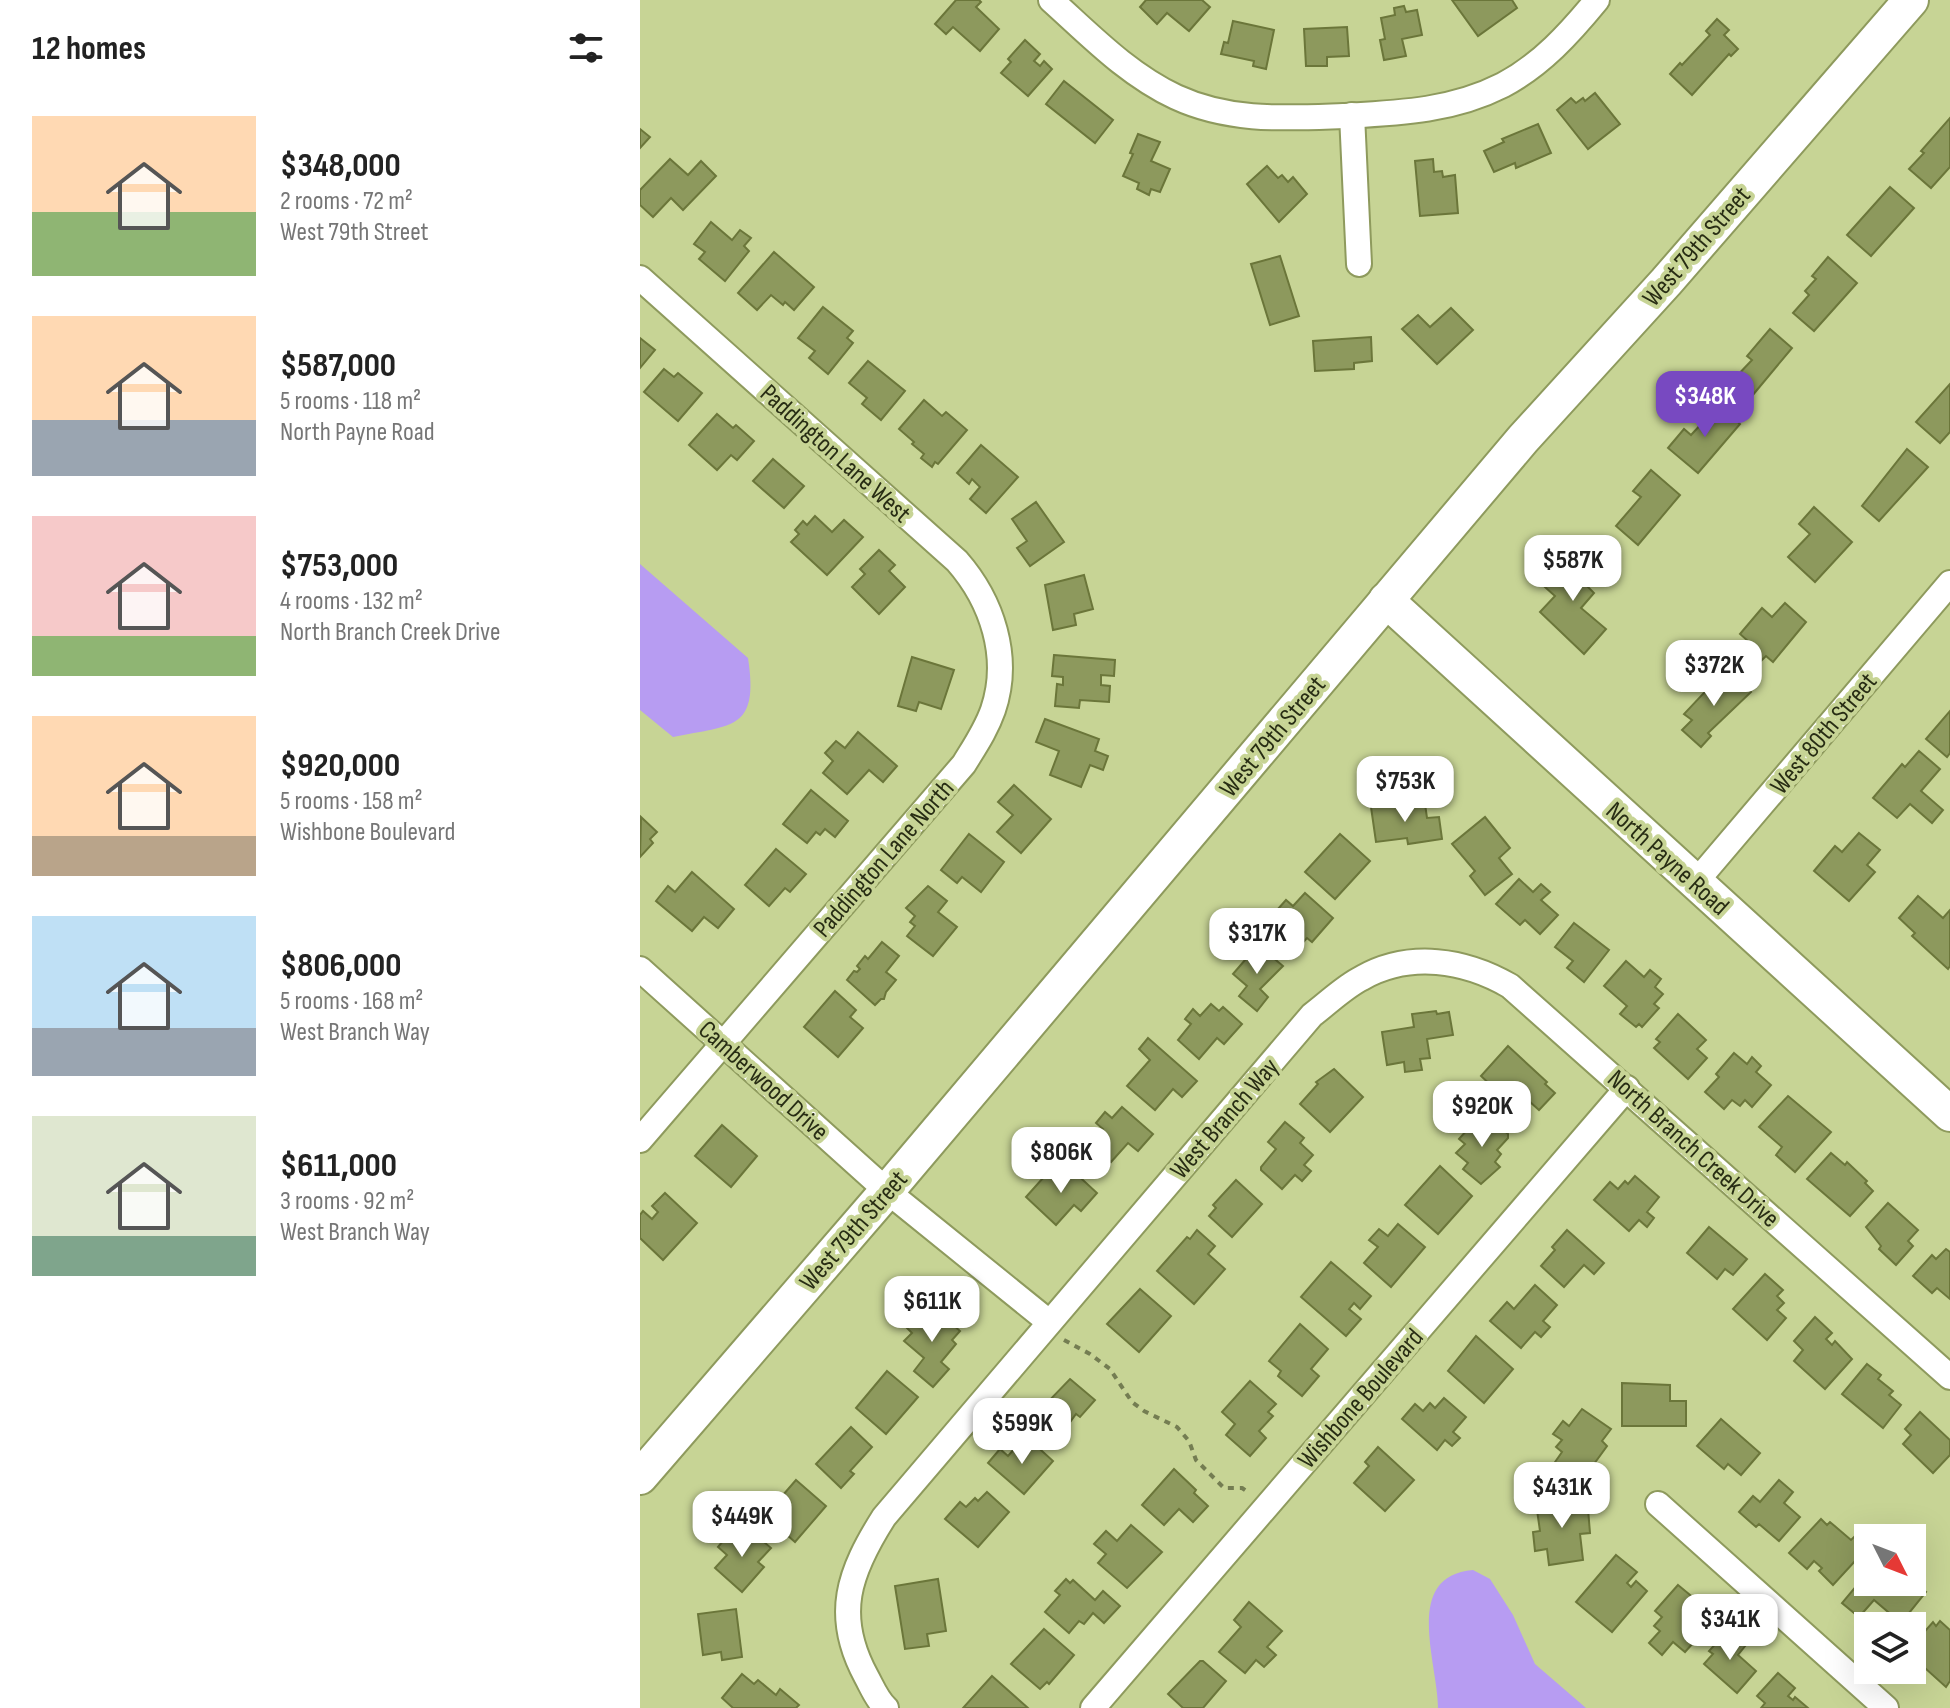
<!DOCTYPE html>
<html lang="en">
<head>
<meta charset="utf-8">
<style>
	:root { --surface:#fff; --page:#f6f6f6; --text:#222; --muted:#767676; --accent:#7849c1 }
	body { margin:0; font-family:"Sofia Sans Condensed",sans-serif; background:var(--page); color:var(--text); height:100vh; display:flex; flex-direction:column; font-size:30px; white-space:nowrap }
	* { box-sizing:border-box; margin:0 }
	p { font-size:26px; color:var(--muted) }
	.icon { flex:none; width:44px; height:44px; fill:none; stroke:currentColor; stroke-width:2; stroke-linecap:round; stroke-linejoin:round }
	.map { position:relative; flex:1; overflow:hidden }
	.panel { display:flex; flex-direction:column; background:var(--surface); width:640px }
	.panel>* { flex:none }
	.needle { width:52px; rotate:132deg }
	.controls { position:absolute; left:1214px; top:1524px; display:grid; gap:16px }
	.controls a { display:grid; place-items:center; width:72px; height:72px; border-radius:0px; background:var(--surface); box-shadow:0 8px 32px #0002; font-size:40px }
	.price { position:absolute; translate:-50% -68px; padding:0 18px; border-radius:16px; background:#fff; color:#222; font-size:26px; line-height:52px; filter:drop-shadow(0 2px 4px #0008) }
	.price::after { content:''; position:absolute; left:50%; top:48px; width:24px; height:18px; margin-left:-12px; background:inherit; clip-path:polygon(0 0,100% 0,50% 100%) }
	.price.on { background:var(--accent); color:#fff }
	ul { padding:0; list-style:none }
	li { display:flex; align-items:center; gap:24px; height:200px; padding:0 32px }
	li span { display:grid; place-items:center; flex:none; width:224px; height:160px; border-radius:0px; color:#555 }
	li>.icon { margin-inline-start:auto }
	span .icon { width:96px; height:96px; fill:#fffc; stroke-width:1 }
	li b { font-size:34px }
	h2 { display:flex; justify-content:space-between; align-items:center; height:96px; padding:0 32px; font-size:34px }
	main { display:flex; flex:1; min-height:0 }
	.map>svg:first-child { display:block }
	.water { fill:#b79cf2 }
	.building { fill:#8d995d; stroke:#6b763a; stroke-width:2 }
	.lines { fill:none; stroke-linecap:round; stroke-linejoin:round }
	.street-casing { stroke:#8e9a5d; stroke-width:28 }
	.secondary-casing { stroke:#8e9a5d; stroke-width:38 }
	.path { stroke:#747d52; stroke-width:4; stroke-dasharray:6 6; stroke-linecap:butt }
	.street { stroke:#fff; stroke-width:24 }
	.secondary { stroke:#fff; stroke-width:34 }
	.labels { text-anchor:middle; stroke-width:8; stroke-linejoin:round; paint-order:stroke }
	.street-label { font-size:26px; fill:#282d14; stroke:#c7d495 }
</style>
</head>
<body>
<main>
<section class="panel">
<h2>12 homes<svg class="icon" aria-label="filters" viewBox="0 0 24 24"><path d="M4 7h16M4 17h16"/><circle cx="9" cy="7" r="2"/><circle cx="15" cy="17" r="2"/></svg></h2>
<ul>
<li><span style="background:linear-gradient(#ffd9b3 60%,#8fb573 0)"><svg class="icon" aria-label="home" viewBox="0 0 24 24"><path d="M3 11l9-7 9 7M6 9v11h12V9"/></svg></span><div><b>$348,000</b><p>2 rooms · 72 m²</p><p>West 79th Street</p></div></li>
<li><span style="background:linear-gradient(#ffd9b3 65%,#9aa5b1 0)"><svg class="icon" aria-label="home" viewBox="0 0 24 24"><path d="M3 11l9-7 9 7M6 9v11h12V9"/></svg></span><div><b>$587,000</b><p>5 rooms · 118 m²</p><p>North Payne Road</p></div></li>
<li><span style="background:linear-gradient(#f6c9c9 75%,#8fb573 0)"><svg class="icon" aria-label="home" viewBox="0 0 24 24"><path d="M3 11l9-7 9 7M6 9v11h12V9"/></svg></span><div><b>$753,000</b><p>4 rooms · 132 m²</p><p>North Branch Creek Drive</p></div></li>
<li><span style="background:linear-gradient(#ffd9b3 75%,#b9a48a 0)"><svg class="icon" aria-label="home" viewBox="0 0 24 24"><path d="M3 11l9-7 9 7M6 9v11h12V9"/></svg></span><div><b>$920,000</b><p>5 rooms · 158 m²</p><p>Wishbone Boulevard</p></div></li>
<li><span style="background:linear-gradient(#bfe0f5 70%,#9aa5b1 0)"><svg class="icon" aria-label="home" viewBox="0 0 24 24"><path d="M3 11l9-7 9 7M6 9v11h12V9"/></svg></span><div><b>$806,000</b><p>5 rooms · 168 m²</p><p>West Branch Way</p></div></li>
<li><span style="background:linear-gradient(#dfe7d0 75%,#7fa58c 0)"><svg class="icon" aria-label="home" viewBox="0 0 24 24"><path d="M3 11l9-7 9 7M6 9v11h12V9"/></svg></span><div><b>$611,000</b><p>3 rooms · 92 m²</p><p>West Branch Way</p></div></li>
</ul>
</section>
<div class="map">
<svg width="1310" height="1708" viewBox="0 0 1310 1708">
	<rect width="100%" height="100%" fill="#c7d495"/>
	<g class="water">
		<path d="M0 564 108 658C119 730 93 725 33 737L0 710Z"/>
		<path d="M833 1570 850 1579 873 1615 895 1664 946 1708H798C798 1663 762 1576 833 1570Z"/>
	</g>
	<g class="building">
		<polygon points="316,0 339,0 341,2 336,7 359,29 340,51 313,27 306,34 295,24"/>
		<polygon points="506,0 562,0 570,7 549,31 527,13 517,24 500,7"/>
		<polygon points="812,0 872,0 877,8 838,36"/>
		<polygon points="764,6 766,12 777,10 782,35 762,39 766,56 744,60 740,40 745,39 741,18 755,15 754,8"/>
		<polygon points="1077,19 1089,30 1084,35 1098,49 1091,56 1089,54 1052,95 1030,74 1040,63 1042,65 1070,35 1066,31"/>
		<polygon points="593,21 634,30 626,69 613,66 614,61 581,54 584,42 588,43"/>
		<polygon points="707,27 709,56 687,57 687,66 666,66 664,29"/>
		<polygon points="385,40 400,54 394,61 400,66 404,61 412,69 388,96 361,73 371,62 368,59"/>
		<polygon points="424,81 473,120 455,143 406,104"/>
		<polygon points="955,93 980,124 948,149 917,110 931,98 936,103 943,98 945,101"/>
		<polygon points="1310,118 1310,167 1291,188 1269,169 1284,153 1281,151"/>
		<polygon points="898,124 911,153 876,168 875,163 854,172 844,151 864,142 862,139"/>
		<polygon points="0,129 10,137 0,148"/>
		<polygon points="498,134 520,142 511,161 530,169 520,192 511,189 509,195 497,189 499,183 483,176 493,154 490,153"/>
		<polygon points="30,159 48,175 61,161 76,176 43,210 31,198 13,217 0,205 0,190"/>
		<polygon points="793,159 794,172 802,171 803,177 815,175 818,213 780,216 775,161"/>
		<polygon points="627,166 638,178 642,175 648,182 653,177 667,194 639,222 607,184"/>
		<polygon points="1250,187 1274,208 1231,256 1207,235"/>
		<polygon points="71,222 92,240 100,230 111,238 104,246 109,251 85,281 59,259 65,252 54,244"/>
		<polygon points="134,252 174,287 154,310 145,302 143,305 131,295 117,310 98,293"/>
		<polygon points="640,256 659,316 630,325 611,264"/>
		<polygon points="1188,257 1217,283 1174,331 1153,313 1169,295 1165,291 1176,279 1172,276"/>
		<polygon points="183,307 213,331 207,338 213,343 188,374 169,358 175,351 158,338"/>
		<polygon points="811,308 833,330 797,364 762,329 778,315 790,327"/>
		<polygon points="1130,329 1152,348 1112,396 1093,380 1112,360 1107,356"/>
		<polygon points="731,337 732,361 714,363 714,369 675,371 673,341"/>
		<polygon points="0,338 15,350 0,368"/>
		<polygon points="228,361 265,391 241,420 222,404 227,398 209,383"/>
		<polygon points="24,369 34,377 38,373 62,393 38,421 4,392"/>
		<polygon points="1310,384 1310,432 1300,443 1276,422"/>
		<polygon points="284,400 302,416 306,412 327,430 298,464 295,462 292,467 281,458 284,454 272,444 274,442 259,429"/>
		<polygon points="1079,405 1100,424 1058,473 1028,448 1044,429 1051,435"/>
		<polygon points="77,414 93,428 96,425 114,441 97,460 91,455 77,470 49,445"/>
		<polygon points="341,445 378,477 346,513 330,499 340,487 332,479 329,484 317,473"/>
		<polygon points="1267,449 1288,467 1239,521 1222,506"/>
		<polygon points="133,459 164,486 144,508 113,481"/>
		<polygon points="1011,470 1040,495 998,545 976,526 1001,497 993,491"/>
		<polygon points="396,502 424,542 390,566 377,548 387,541 372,519"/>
		<polygon points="1174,507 1212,542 1175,582 1148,557 1170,534 1159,524"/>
		<polygon points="175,516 192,532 204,520 223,537 187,575 151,542 159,534 155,530 163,521 167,525"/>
		<polygon points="239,550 255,565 249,571 265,587 239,614 212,587 225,574 220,569"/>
		<polygon points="932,551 956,572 945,584 954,593 941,608 966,629 944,654 900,612 915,596 905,587 907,584 906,582"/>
		<polygon points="444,575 453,609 434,614 436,625 413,630 405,585"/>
		<polygon points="1145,603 1166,622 1133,662 1126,656 1120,662 1102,647 1108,641 1100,634 1122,608 1132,617"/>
		<polygon points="414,655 475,660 474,676 461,675 461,685 470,686 469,702 440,700 439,708 415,706 417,684 423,685 423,677 412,676"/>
		<polygon points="272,657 314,670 301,709 279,702 276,711 258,706"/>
		<polygon points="1091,673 1111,692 1068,733 1071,736 1061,747 1042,730 1052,720 1044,714 1076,680 1081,684"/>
		<polygon points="1310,711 1310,753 1307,757 1286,739"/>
		<polygon points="405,719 459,739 455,751 468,756 463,770 450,765 441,787 410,775 419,751 396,742"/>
		<polygon points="218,732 257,766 243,782 229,770 207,794 183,773 193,761 185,753 196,741 205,748"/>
		<polygon points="1279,751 1300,769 1281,791 1303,810 1292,823 1270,804 1257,818 1233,798 1262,764 1265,767"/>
		<polygon points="374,785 411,819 381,853 357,832 373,815 358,802"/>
		<polygon points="171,790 208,821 195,837 185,829 180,835 176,832 167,843 143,824"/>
		<polygon points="764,803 764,807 785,804 787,818 799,817 802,839 768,844 767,838 736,842 731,807"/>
		<polygon points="1,817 17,832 10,839 13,843 0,857"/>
		<polygon points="845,817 870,848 859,858 872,874 845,895 830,876 835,871 812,844"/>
		<polygon points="1219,833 1240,850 1227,865 1235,872 1209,901 1174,871 1195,846 1202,852"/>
		<polygon points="329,834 364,862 341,892 322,877 317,883 301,870"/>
		<polygon points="700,834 730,861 695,899 665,872"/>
		<polygon points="136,849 166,874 150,892 145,888 129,906 105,885"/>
		<polygon points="52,872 94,909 78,928 64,917 52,931 16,901 28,886 35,892"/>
		<polygon points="879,879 893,892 901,884 910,892 901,900 918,915 900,934 885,920 880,925 856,904"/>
		<polygon points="288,886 307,901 298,912 317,927 293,956 267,936 275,926 270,922 275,916 266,908"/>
		<polygon points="665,893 693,918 672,942 667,938 654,952 631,931 645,915 638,909 646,900 653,906"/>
		<polygon points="1278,896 1303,918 1310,910 1310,966 1308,969 1272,936 1275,933 1259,918"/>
		<polygon points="934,923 969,950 944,982 927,968 933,961 915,947"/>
		<polygon points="242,942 259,956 246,972 256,980 246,992 244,999 241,999 235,1005 207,980 214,971 217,972 220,969 217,966 225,956 228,959"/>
		<polygon points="618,945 643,966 620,989 628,997 617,1011 599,996 607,986 593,974"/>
		<polygon points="986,961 1004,977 1010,970 1021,979 1015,987 1023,994 1014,1004 1019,1008 1002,1027 999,1024 996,1027 980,1014 987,1006 964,986"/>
		<polygon points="195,991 216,1010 210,1017 223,1028 198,1057 164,1027"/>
		<polygon points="571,1004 579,1011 583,1007 602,1024 584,1044 577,1038 559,1059 538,1040 551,1024 545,1019 553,1009 560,1016"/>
		<polygon points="796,1011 797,1014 809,1012 813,1035 787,1039 790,1058 780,1059 782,1070 765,1072 764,1062 747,1065 742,1032 774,1027 772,1014"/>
		<polygon points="1038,1014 1066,1040 1057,1049 1067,1058 1048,1079 1014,1048 1020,1042 1016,1039"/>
		<polygon points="508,1038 557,1081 542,1097 533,1089 515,1110 487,1086 510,1060 499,1049"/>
		<polygon points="868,1046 907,1082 905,1084 915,1093 899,1110 889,1101 879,1113 863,1098 857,1105 848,1097 855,1089 841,1076"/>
		<polygon points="1094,1053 1107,1064 1112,1057 1121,1066 1116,1072 1131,1085 1112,1107 1105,1100 1100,1106 1092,1100 1084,1109 1065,1092 1079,1077 1076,1074"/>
		<polygon points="694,1069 723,1097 690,1132 660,1104 678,1084 676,1082"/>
		<polygon points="1148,1096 1191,1132 1155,1172 1136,1155 1142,1147 1119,1127"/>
		<polygon points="482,1107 513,1134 498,1151 488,1143 471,1162 450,1144 463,1129 456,1123 465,1112 472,1118"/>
		<polygon points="847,1116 868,1134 868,1138 857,1150 861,1154 855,1162 860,1167 841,1184 823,1169 828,1163 816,1153 825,1144 819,1139 827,1130 830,1132"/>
		<polygon points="645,1122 664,1138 660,1143 673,1155 664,1165 671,1171 662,1181 655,1175 642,1189 621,1170 621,1167 636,1149 628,1142"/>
		<polygon points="82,1125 117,1156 91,1187 55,1156"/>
		<polygon points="1191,1153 1205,1165 1207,1162 1227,1181 1225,1183 1233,1191 1210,1216 1167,1179"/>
		<polygon points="800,1166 832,1196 798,1234 765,1205"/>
		<polygon points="412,1168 424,1178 432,1170 457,1193 441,1211 434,1205 416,1225 386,1197"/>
		<polygon points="995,1176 1019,1197 1007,1212 1014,1218 1007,1227 999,1220 989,1231 954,1200 970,1182 978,1189 985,1181 988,1184"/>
		<polygon points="596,1180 622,1204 592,1237 569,1216 576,1208 573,1205"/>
		<polygon points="25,1193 57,1223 23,1260 0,1238 0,1215 3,1211 12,1219 18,1212 12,1206"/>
		<polygon points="1248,1203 1278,1230 1268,1241 1273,1246 1256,1265 1239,1249 1241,1246 1226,1227"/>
		<polygon points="758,1224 785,1247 751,1287 724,1263 738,1247 729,1240 739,1229 748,1236"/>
		<polygon points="1069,1227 1107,1259 1093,1275 1085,1269 1077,1279 1047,1253"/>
		<polygon points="557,1230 575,1246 568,1254 585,1269 554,1304 517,1271 547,1237 550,1239"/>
		<polygon points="927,1230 964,1263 954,1274 944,1265 924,1287 901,1266 915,1250 912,1247"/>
		<polygon points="1306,1249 1310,1252 1310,1299 1297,1288 1292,1293 1273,1276 1292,1255 1296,1259"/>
		<polygon points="691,1262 731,1296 720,1309 714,1303 709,1309 721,1319 706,1336 661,1297"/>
		<polygon points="1125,1274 1143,1290 1137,1296 1144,1303 1137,1310 1146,1318 1127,1340 1093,1309"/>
		<polygon points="895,1285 917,1305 903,1321 910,1327 901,1337 895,1332 881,1348 850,1321 867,1302 874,1309"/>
		<polygon points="500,1289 531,1316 499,1352 467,1324"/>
		<polygon points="294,1308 320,1331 312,1340 316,1344 301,1362 309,1369 293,1387 274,1371 284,1358 264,1341 272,1333 265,1326 276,1314 282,1320"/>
		<polygon points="1175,1317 1192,1333 1186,1339 1192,1345 1195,1341 1212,1359 1185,1389 1154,1361 1163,1350 1154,1341"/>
		<polygon points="660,1324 688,1349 671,1369 679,1376 662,1396 638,1376 641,1371 629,1361"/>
		<polygon points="836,1336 873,1369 844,1403 808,1371"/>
		<polygon points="1227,1364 1241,1375 1238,1379 1253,1391 1249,1395 1261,1405 1243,1428 1202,1394"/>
		<polygon points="247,1371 278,1397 246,1434 216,1408"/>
		<polygon points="430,1379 455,1400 440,1417 436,1414 420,1436 392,1411 401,1402 405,1405"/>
		<polygon points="610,1381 636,1404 628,1412 633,1416 619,1431 626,1438 610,1456 586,1435 595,1424 582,1412"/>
		<polygon points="982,1383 1030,1385 1030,1401 1046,1401 1046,1426 982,1426"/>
		<polygon points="804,1398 826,1417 813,1432 820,1438 812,1446 805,1440 797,1450 762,1419 775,1404 783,1411 790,1403 795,1408"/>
		<polygon points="942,1409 971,1429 962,1441 967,1446 954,1464 963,1470 948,1490 913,1465 922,1452 916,1447 922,1440 913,1434 923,1421 929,1426"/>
		<polygon points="1280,1412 1310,1440 1310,1455 1293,1473 1263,1444 1271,1435 1265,1429"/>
		<polygon points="1081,1419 1120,1453 1101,1475 1088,1464 1084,1469 1057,1446"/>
		<polygon points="211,1427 232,1447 210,1471 214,1474 201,1488 176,1464"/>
		<polygon points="391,1441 413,1461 384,1494 348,1463 360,1449 368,1456 376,1447 382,1452"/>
		<polygon points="738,1447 774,1480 745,1511 714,1483 729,1466 725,1462"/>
		<polygon points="534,1469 556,1490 554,1493 568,1506 553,1522 539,1509 524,1525 502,1505"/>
		<polygon points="156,1480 186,1506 155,1542 138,1527 143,1521 130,1510"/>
		<polygon points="1139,1480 1153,1492 1144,1503 1160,1517 1139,1541 1119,1524 1116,1527 1099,1512 1113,1496 1120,1502"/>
		<polygon points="347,1492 369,1512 338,1547 305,1519 320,1502 326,1507 335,1498 338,1501"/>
		<polygon points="939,1497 941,1509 948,1509 950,1533 940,1534 943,1560 909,1565 907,1549 895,1551 893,1532 900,1531 896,1503"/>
		<polygon points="1181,1519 1187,1525 1190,1522 1211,1540 1214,1537 1227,1548 1193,1585 1179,1571 1182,1568 1174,1561 1167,1569 1149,1553"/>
		<polygon points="491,1525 522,1552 487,1588 458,1563 466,1554 454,1544 466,1531 477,1541"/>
		<polygon points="109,1529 131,1548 118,1562 124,1567 102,1592 75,1568 87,1555 78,1547 88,1535 96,1543"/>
		<polygon points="976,1555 997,1572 987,1583 991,1587 996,1581 1007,1591 972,1632 936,1602"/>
		<polygon points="1228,1572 1228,1582 1272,1581 1286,1592 1261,1623 1234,1600 1219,1617 1202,1603"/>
		<polygon points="298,1579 306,1631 287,1634 289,1646 265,1649 255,1586"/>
		<polygon points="426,1579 430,1583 433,1580 455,1600 463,1591 480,1606 464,1623 453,1613 444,1624 439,1621 429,1633 405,1612 420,1595 415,1591"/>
		<polygon points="1038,1585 1055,1599 1048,1606 1053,1611 1056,1607 1071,1623 1045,1652 1033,1642 1022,1655 1009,1643 1020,1631 1014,1626 1022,1617 1015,1611"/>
		<polygon points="609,1602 642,1631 627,1647 636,1655 624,1667 616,1660 605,1673 579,1652 601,1627 594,1620"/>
		<polygon points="96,1609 102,1657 82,1660 81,1652 63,1655 58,1614"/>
		<polygon points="1300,1621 1310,1630 1310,1681 1306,1687 1285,1668 1282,1673 1272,1664 1272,1646 1293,1622 1296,1626"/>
		<polygon points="404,1629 434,1655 409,1684 407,1682 400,1689 371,1664"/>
		<polygon points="1088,1630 1106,1645 1098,1655 1116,1671 1097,1693 1064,1664 1073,1654 1069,1651"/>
		<polygon points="560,1661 563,1661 586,1681 563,1708 543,1708 528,1694"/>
		<polygon points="1138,1673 1155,1688 1148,1696 1153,1700 1155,1697 1168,1708 1121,1708 1125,1703 1117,1696"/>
		<polygon points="102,1674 114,1684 118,1680 136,1695 140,1689 159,1705 156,1708 93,1708 82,1698"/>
		<polygon points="352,1676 388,1708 323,1708"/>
	</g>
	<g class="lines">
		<defs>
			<g id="street">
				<path d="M411 0C450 35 487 74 536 97 590 122 645 118 703 116 759 113 812 111 863 85 901 65 930 33 957 0"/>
				<polyline points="712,115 719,264"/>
				<path d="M0 278 317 561C352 601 371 657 353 710 346 730 335 746 324 764L0 1140"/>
				<polyline points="1055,883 1310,583"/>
				<polyline points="0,969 247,1191 409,1322"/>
				<polyline points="1018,1504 1246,1708"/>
				<path d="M246 1708C237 1700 232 1687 226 1676 193 1615 209 1572 244 1517L672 1015C688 1003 704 987 722 978 770 951 825 960 870 986L1310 1377"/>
				<polyline points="453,1708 987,1088"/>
			</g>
			<g id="secondary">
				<polyline points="746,600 1310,1114"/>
				<polyline points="0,1477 247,1191 883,439 1026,282 1271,0"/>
			</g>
		</defs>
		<use href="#street" class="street-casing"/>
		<use href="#secondary" class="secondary-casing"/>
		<polyline class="path" points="424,1340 450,1354 470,1369 492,1402 504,1411 537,1427 549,1441 556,1460 584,1488 602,1488 609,1493"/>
		<use href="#street" class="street"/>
		<use href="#secondary" class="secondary"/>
	</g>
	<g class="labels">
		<g class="street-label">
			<text transform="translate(1056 246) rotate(-49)" y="9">West 79th Street</text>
			<text transform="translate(196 453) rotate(42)" y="9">Paddington Lane West</text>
			<text transform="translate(1183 733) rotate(-50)" y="9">West 80th Street</text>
			<text transform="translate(632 736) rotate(-50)" y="9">West 79th Street</text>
			<text transform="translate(243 858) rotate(-49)" y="9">Paddington Lane North</text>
			<text transform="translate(1028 858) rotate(42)" y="9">North Payne Road</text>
			<text transform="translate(124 1080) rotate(42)" y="9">Camberwood Drive</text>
			<text transform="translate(584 1118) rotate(-49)" y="9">West Branch Way</text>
			<text transform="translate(1054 1148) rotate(42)" y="9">North Branch Creek Drive</text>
			<text transform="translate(213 1230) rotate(-49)" y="9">West 79th Street</text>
			<text transform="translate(720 1398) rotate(-49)" y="9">Wishbone Boulevard</text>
		</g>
	</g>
</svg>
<div class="controls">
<a><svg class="needle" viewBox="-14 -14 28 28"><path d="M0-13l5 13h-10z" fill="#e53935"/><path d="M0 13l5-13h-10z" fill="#767676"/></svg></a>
<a><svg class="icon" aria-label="layers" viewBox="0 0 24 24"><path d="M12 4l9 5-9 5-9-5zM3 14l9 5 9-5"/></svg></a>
</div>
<b class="price on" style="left:1065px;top:439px">$348K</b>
<b class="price" style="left:933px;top:603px">$587K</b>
<b class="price" style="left:1074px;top:708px">$372K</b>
<b class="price" style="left:765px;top:824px">$753K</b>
<b class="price" style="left:617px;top:976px">$317K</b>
<b class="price" style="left:842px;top:1149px">$920K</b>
<b class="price" style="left:421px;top:1195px">$806K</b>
<b class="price" style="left:292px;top:1344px">$611K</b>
<b class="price" style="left:382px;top:1466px">$599K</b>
<b class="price" style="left:922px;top:1530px">$431K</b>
<b class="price" style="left:102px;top:1559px">$449K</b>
<b class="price" style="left:1090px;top:1662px">$341K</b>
</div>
</main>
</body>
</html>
